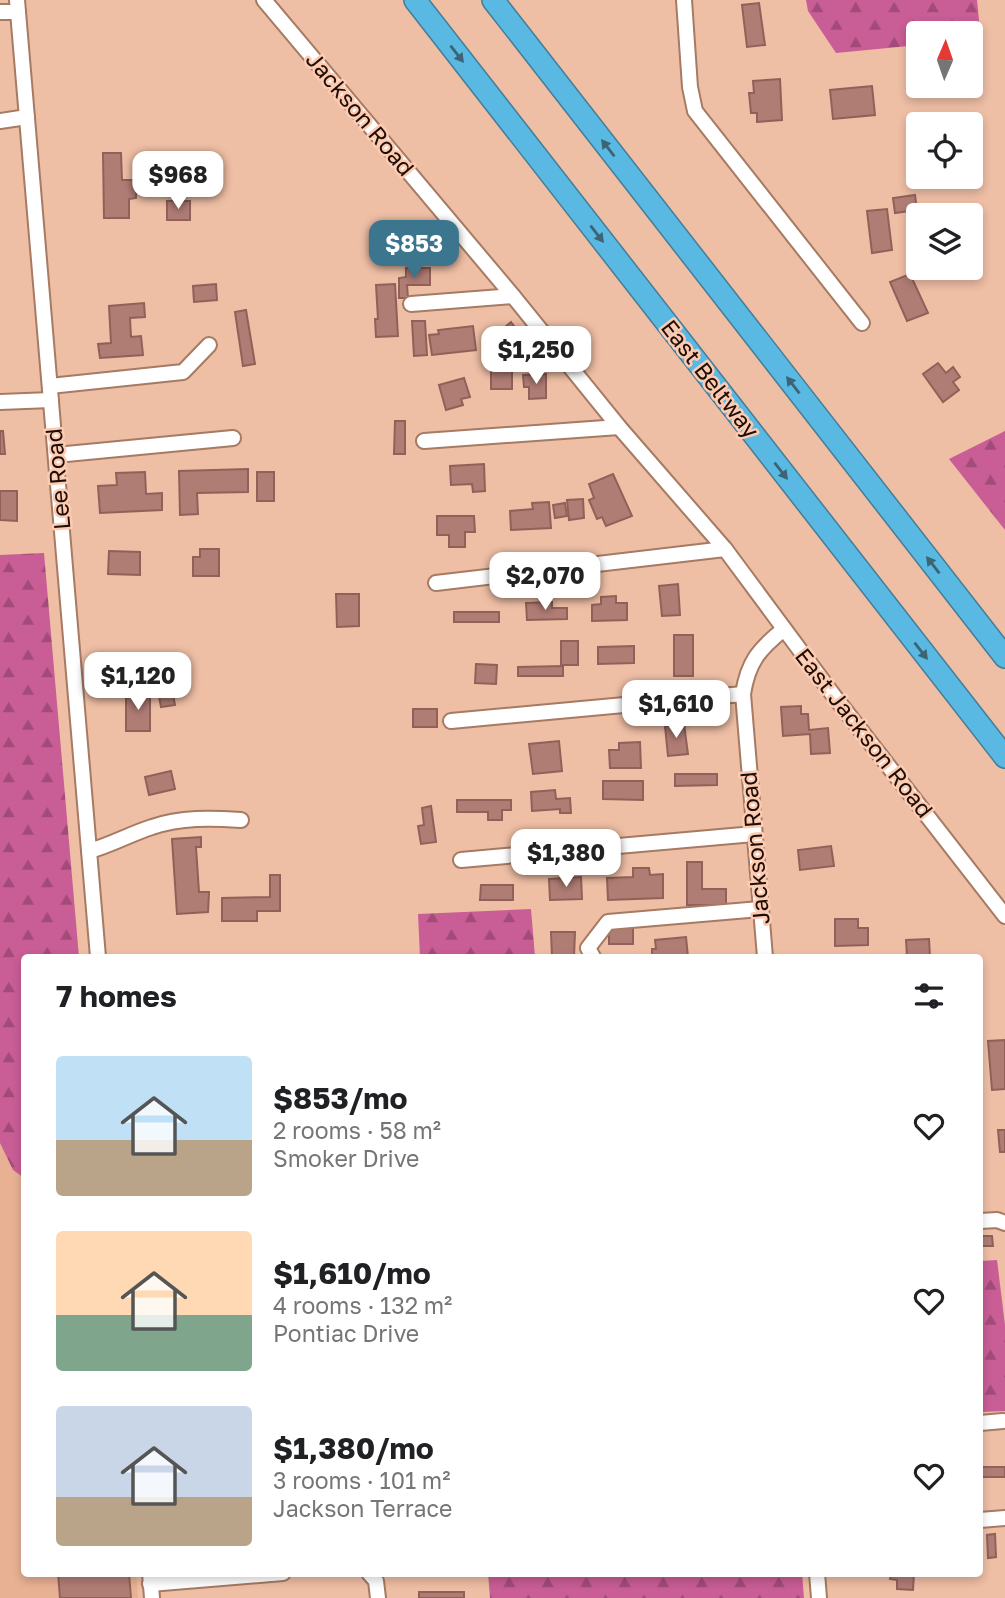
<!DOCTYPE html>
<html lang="en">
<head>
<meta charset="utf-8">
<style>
	:root { --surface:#fff; --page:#f6f6f6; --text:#202124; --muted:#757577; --accent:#3c758e }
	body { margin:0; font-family:"Golos Text",sans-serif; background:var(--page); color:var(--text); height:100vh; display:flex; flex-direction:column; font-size:26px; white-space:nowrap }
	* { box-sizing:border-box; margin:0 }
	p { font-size:23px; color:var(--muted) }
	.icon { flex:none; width:38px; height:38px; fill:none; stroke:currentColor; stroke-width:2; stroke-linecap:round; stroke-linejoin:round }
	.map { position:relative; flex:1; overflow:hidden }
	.sheet { position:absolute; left:21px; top:954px; width:962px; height:623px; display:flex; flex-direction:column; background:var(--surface); border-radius:7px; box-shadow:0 4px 10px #0003 }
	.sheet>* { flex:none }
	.needle { width:46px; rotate:2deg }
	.tools { position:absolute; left:906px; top:21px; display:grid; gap:14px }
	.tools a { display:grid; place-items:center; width:77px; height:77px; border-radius:7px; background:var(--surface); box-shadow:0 4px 10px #0003; font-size:35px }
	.price { position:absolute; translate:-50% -60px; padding:0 16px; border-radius:14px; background:#fff; color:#222; font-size:23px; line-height:46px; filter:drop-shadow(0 2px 4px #0008) }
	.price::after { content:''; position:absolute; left:50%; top:42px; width:21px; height:16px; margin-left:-10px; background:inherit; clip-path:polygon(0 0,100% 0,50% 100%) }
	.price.on { background:var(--accent); color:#fff }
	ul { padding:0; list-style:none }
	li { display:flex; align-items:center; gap:21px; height:175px; padding:0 35px }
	li span { display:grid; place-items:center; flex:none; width:196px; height:140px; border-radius:7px; color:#555 }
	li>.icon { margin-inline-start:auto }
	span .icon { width:84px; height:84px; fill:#fffc; stroke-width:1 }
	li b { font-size:30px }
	h2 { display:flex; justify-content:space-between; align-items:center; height:84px; padding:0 35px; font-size:30px }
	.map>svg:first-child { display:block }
	.built { fill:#e8b194 }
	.forest { fill:url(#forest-firs) }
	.building { fill:#b07d75; stroke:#916159; stroke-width:2 }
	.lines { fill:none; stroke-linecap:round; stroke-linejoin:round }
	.minor-casing { stroke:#a67a63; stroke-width:18 }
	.highway-casing { stroke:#457d96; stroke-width:24 }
	.minor { stroke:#fff; stroke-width:14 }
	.highway { stroke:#5ab9e3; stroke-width:21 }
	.oneway { fill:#3c6474 }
	.labels { text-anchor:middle; stroke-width:5; stroke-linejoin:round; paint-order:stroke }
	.street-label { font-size:23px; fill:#1e0e06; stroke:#fccbb2 }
</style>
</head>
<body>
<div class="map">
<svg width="1005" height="1598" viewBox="0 0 1005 1598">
	<defs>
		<pattern id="forest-firs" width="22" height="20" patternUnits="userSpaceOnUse" patternTransform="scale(1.75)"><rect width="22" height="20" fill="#c95d96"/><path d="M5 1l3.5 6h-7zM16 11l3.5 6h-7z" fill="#a34b78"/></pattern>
	</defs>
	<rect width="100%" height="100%" fill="#eebea5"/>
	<polygon class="built" points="0,1143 13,1170 24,1178 24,1573 136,1573 138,1598 0,1598"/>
	<g class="forest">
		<polygon points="806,0 977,0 981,40 971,41 971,33 919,33 919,45 836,53 808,11"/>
		<polygon points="1005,431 1005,530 949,459"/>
		<polygon points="44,553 79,957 24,957 24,1178 13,1170 0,1143 0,555"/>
		<polygon points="531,909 535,957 420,957 418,914"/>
		<polygon points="997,1260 1005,1325 1005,1411 980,1412 980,1261"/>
		<polygon points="488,1573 802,1573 804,1598 490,1598"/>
	</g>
	<g class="building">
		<polygon points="759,3 765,45 747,47 742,5"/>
		<polygon points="780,79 782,120 757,122 757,113 751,113 749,93 754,93 753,81"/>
		<polygon points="872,86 875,115 833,119 830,90"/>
		<polygon points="103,153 121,153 122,180 136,180 136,198 129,199 129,218 104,218"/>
		<polygon points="915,195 917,210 895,213 893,198"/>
		<rect x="167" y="201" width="23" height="19"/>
		<polygon points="887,209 892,250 872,253 867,211"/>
		<polygon points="406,268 430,268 430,285 407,285 408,298 399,298 399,278 406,277"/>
		<polygon points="910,274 928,313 907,321 890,282"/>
		<polygon points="216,284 217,300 194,302 193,286"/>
		<polygon points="395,284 398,336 376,337 375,319 378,319 376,285"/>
		<polygon points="144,303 145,317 130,318 131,337 141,336 143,355 100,358 98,344 111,343 109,306"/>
		<polygon points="246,310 255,364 243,366 235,312"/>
		<polygon points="412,321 425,321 427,355 414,356"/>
		<polygon points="511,322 525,341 518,346 504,328"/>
		<polygon points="473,326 476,350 432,355 429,335 439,334 438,330"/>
		<polygon points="938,363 946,373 953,367 960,377 953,382 959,390 943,402 923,374"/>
		<polygon points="491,370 512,371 512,389 491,389"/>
		<polygon points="546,374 546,398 529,399 529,387 524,387 523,375"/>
		<polygon points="464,378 470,397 461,399 463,405 446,410 439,385"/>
		<polygon points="395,421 405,421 405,454 394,454"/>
		<polygon points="0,431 3,431 5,454 0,454"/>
		<polygon points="484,464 485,491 473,492 472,484 451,485 450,466"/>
		<polygon points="248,469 248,492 197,493 198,514 180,515 179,471"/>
		<polygon points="145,472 146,494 162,493 162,510 100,513 98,486 117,485 116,473"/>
		<rect x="257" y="472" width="17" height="29"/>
		<polygon points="613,474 632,516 606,526 602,517 597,519 589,500 594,498 589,484"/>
		<polygon points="0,491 17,491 17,521 0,520"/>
		<polygon points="583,499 584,518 569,520 567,500"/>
		<polygon points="549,502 551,528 511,530 510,511 533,509 532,503"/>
		<polygon points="565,503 567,516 555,518 553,505"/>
		<polygon points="437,516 474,516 475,532 465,532 465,547 449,547 449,535 437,535"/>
		<polygon points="200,549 219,549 219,576 193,576 193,557 200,557"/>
		<polygon points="109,551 140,552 140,575 108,574"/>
		<polygon points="678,584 680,615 662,616 659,586"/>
		<polygon points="336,594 359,594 359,626 337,627"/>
		<polygon points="616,596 616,603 627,603 627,620 592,621 592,605 601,604 601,597"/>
		<polygon points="552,602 552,608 567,608 567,619 527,620 526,603"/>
		<rect x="454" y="612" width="45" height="10"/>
		<rect x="674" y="635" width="19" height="41"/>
		<rect x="561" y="641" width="17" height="24"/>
		<polygon points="634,646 634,663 598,664 598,647"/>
		<polygon points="476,664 497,665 496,684 475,683"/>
		<polygon points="563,666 563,676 518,676 518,667"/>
		<polygon points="126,692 150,693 150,731 126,731"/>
		<polygon points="173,695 175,705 161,707 159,696"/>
		<polygon points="801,706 801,714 808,714 809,730 828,728 830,753 811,754 810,734 783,736 781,707"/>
		<rect x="413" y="709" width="24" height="18"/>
		<polygon points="684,724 688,754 668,756 665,726"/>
		<polygon points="559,741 562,771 533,774 529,744"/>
		<polygon points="640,742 641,768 610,768 609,750 619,750 619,743"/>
		<polygon points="171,771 175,789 149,795 145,777"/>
		<polygon points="675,774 717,774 717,785 675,786"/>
		<polygon points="603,781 643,781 643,800 603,799"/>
		<polygon points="555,790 556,799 570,798 571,813 560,813 560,809 532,811 531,792"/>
		<polygon points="457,800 511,800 511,810 502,810 502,820 488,820 488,812 457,812"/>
		<polygon points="431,806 436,842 421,844 418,826 424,825 422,808"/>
		<polygon points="201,837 201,847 196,847 199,892 209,892 208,912 177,914 172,839"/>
		<polygon points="831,846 834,866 800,870 798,850"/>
		<polygon points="687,862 702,862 702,889 726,889 726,905 687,905"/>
		<polygon points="633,868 649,868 650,875 663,874 663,898 608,900 607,878 633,877"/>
		<polygon points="270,875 280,875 280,911 257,911 257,921 222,921 222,898 270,897"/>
		<polygon points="581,877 582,899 550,900 549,879"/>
		<polygon points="481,885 513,885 513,900 480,900"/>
		<polygon points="835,919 858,919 858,928 868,928 868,945 835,946"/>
		<rect x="609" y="925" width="24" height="19"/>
		<polygon points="551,932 575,932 574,957 552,957"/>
		<polygon points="686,937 688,957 652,957 652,949 656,949 655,940"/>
		<polygon points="929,939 930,957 907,957 906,940"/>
		<polygon points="1005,1040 1005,1089 992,1090 988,1041"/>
		<polygon points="998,1130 1005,1130 1005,1152 1000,1152"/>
		<polygon points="980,1236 992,1236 993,1246 980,1246"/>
		<rect x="980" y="1467" width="25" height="10"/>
		<polygon points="995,1534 996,1557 988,1558 987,1535"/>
		<polygon points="58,1573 129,1573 131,1598 60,1598"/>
		<polygon points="891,1573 914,1573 913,1590 897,1589 897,1580 890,1579"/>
		<rect x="419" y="1592" width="45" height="6"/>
	</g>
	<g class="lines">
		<defs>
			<g id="minor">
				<polyline points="17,0 98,957"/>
				<polyline points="264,0 513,296 619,427 725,549 834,696 1005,916"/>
				<polyline points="684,0 690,87 695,111 862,323"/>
				<polyline points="0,12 18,12"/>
				<polyline points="0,121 27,117"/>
				<polyline points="411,304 513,296"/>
				<polyline points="50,386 183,372 209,345"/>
				<polyline points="0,402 51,400"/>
				<polyline points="424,441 619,427"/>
				<polyline points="56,455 233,438"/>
				<polyline points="436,583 725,549"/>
				<polyline points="451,721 743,694"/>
				<path d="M89 851C111 845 130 834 152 827 181 817 211 818 241 820"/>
				<polyline points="461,860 754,834"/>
				<polyline points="593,957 588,948 608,922 760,909"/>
				<path d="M765 957 743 694C748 662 759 649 784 629"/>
				<polyline points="980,1221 997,1220 1005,1223"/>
				<polyline points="980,1423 1003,1421"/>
				<polyline points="980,1520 1005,1518"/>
				<polyline points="150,1573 152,1598"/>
				<polyline points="369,1573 376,1581 378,1598"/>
				<polyline points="817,1573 819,1598"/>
				<polyline points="150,1584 283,1573"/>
			</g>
			<g id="highway">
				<polyline points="415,0 1005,757"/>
				<polyline points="493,0 1005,657"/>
			</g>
		</defs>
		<use href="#minor" class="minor-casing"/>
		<use href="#highway" class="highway-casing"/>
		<use href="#minor" class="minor"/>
		<use href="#highway" class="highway"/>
	</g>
	<defs><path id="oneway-solid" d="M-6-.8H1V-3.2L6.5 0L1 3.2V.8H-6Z" transform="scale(1.75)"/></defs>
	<g class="oneway">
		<use href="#oneway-solid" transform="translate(457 54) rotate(52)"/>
		<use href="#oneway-solid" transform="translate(608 148) rotate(-128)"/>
		<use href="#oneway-solid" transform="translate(597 234) rotate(52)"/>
		<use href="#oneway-solid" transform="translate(793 385) rotate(-128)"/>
		<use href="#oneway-solid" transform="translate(781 471) rotate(52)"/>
		<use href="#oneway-solid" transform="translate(933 565) rotate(-128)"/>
		<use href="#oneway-solid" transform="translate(921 651) rotate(52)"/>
	</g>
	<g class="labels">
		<g class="street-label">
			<text transform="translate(360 114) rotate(50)" y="8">Jackson Road</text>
			<text transform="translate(710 379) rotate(52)" y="8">East Beltway</text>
			<text transform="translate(58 479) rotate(-95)" y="8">Lee Road</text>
			<text transform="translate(864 733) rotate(52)" y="8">East Jackson Road</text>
			<text transform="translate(755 848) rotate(-95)" y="8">Jackson Road</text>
		</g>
	</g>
</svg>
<div class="tools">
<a><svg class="needle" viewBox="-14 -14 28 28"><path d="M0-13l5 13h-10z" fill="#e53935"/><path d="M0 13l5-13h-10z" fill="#757577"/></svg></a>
<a><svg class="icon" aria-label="locate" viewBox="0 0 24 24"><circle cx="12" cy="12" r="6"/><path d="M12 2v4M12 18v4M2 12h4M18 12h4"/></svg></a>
<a><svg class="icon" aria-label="layers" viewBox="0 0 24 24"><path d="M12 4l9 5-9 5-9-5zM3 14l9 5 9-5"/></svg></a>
</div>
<b class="price" style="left:178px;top:211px">$968</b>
<b class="price on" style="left:414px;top:280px">$853</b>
<b class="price" style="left:536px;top:386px">$1,250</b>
<b class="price" style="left:545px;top:612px">$2,070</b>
<b class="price" style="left:138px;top:712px">$1,120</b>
<b class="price" style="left:676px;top:740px">$1,610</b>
<b class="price" style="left:566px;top:889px">$1,380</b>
<section class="sheet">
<h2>7 homes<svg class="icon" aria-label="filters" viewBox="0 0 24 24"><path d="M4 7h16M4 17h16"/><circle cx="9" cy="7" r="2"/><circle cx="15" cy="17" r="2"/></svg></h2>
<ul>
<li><span style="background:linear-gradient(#bfe0f5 60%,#b9a48a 0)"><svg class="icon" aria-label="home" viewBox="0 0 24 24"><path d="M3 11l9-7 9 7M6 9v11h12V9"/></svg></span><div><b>$853/mo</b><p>2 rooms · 58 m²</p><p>Smoker Drive</p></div><svg class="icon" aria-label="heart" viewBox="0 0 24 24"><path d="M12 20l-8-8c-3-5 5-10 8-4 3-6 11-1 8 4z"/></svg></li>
<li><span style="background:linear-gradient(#ffd9b3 60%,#7fa58c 0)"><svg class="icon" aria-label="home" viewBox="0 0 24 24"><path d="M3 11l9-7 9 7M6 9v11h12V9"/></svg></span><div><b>$1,610/mo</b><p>4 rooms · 132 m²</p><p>Pontiac Drive</p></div><svg class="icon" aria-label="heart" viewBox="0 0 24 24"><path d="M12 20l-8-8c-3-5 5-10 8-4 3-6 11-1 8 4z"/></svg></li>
<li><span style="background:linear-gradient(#c9d6e8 65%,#b9a48a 0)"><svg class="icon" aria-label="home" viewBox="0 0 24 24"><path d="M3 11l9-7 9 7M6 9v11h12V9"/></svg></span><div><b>$1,380/mo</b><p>3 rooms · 101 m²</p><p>Jackson Terrace</p></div><svg class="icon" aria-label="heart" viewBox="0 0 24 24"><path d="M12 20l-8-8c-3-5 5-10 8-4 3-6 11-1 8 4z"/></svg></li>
</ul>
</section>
</div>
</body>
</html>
